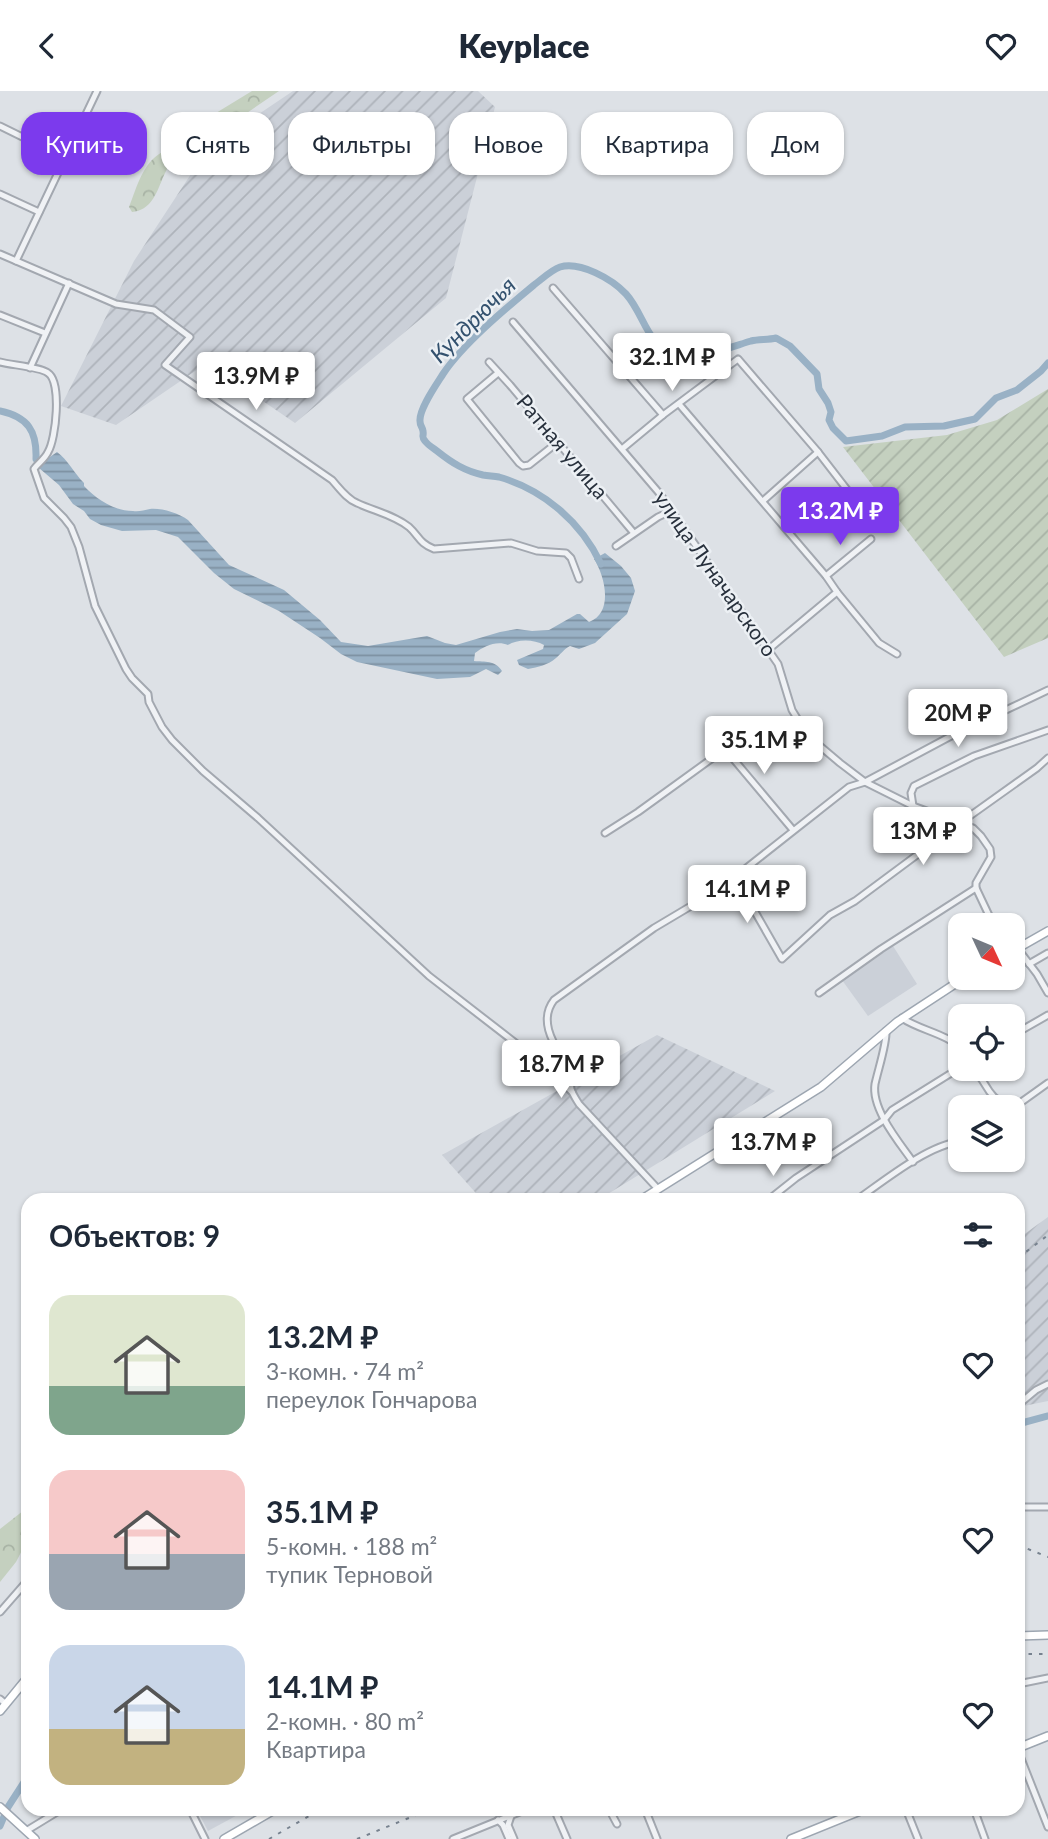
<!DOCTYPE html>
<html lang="ru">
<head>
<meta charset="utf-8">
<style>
	:root { --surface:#fff; --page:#f6f6f7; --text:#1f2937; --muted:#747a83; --accent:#7c3aed }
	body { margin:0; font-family:Lato,sans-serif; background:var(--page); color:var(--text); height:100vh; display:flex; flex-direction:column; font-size:26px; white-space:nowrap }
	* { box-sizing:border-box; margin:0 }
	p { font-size:23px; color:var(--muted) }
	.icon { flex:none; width:38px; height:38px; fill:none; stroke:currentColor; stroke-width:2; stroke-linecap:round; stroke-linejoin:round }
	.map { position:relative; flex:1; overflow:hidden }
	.drawer { position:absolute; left:21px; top:1102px; width:1004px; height:623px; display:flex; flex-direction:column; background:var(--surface); border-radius:21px; box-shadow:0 2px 5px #0004 }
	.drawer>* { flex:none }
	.top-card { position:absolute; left:21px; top:21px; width:1006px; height:63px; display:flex; gap:14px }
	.needle { width:46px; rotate:134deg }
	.buttons { position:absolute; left:948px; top:822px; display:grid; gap:14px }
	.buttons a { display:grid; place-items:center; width:77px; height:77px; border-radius:14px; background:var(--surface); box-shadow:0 2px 5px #0004; font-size:35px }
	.price { position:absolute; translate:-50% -60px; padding:0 16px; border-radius:7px; background:#fff; color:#222; font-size:23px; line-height:46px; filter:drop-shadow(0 2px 4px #0008) }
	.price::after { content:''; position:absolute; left:50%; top:42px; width:21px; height:16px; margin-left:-10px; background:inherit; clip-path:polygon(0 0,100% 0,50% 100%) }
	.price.selected { background:var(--accent); color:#fff }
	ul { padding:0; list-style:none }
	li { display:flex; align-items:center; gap:21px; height:175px; padding:0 28px }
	li span { display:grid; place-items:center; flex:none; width:196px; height:140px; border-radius:21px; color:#555 }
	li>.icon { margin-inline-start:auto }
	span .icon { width:84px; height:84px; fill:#fffc; stroke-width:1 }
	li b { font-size:30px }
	h2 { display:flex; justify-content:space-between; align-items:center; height:84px; padding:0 28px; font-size:30px }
	.chip { padding:0 24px; border-radius:21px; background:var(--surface); box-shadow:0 2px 5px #0004; font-size:24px; line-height:63px }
	.chip.selected { background:var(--accent); color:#fff }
	header { display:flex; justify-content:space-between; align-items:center; height:91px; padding:0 28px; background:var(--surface); font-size:32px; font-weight:800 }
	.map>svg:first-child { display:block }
	.built { fill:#cbd0d8 }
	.industrial { fill:url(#industrial-furrows) }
	.forest { fill:url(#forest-crowns) }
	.garden { fill:url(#garden-furrows) }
	.water { fill:url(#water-rules) }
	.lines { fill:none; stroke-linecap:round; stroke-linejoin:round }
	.river { stroke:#99b1c5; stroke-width:7 }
	.minor-casing { stroke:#a3a8b0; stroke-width:9 }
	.major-casing { stroke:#9da6b1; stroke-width:10 }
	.minor { stroke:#f0f2f5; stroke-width:5 }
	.major { stroke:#fff; stroke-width:7 }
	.rail { stroke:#77828f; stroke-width:2; stroke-dasharray:3.5 7; stroke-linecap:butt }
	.labels { text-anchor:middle; stroke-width:5; stroke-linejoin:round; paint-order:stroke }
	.street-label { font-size:21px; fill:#27303c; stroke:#ecf0f4 }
	.water-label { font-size:23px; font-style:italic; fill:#33516e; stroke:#ecf0f4 }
</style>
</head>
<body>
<header><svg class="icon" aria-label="back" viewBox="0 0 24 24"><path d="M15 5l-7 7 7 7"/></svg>Keyplace<svg class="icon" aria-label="heart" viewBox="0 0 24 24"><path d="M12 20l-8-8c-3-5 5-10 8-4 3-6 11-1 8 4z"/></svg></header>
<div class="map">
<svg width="1048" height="1748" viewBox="0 0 1048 1748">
	<defs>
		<pattern id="industrial-furrows" width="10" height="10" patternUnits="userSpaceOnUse" patternTransform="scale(1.75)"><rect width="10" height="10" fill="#cbd0d8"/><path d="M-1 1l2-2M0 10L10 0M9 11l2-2" fill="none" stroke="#aeb3ba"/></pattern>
		<pattern id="forest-crowns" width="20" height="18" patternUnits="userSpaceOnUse" patternTransform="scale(1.75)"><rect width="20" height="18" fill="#c4d0bf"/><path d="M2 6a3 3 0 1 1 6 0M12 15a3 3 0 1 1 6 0" fill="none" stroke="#a8b3a5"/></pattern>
		<pattern id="garden-furrows" width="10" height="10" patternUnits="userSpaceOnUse" patternTransform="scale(1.75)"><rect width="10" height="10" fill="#c4d0bf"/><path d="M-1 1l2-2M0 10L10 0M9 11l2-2" fill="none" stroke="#a8b3a5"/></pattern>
		<pattern id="water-rules" width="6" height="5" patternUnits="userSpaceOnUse" patternTransform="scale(1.75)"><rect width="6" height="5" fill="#99b1c5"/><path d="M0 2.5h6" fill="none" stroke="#7d90a1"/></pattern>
	</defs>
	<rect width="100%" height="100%" fill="#dde1e6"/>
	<g class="built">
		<polygon points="893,855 917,893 868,925 842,889"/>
		<polygon points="242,1718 243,1721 208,1740 197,1719"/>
	</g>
	<g class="industrial">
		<polygon points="293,0 478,0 495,16 446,207 295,332 207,272 116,334 61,315 134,170 208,57"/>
		<polygon points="657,944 775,1000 598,1109 482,1109 442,1064"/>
		<polygon points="1048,1126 1048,1310 1019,1316 1019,1147"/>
	</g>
	<g class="forest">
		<path d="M252 0H279L200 54 195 55 189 54C184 46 186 42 193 36Z"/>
		<path d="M162 61 170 62 172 67C169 75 165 81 162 89 156 103 151 119 132 121L129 116C137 96 142 73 162 61Z"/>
		<polygon points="28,1416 28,1448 16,1471 0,1491 0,1438"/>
	</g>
	<polygon class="garden" points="1048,298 1048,547 1004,566 843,356 947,344 997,329"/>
	<path class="water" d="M57 361C68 369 74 382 84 392V395C96 408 114 420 133 420 139 421 144 419 150 418 162 417 178 422 188 429L229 474 284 499 320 529 341 551 368 555 427 545 445 552 456 554 500 541 517 538 532 540 549 539 577 523H580L589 531C614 522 605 485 594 468L605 462 621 475 631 487 635 500 627 523 595 552 579 558 570 555C564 558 561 563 556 567 548 574 538 576 528 578L519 574 517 569 543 558 544 554C534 548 517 548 508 554 497 549 484 555 475 562L474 570C485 571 495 569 502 580L498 584 486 578 470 586 437 588 357 571 341 563 320 547 279 520 234 498 214 482 178 446 156 439 122 440 101 434 90 428 84 420 73 413 59 394 39 377 43 371Z"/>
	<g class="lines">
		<g class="river">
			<path d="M0 320C28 326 37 340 36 368"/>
			<path d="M601 473C581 431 544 399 499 386 494 385 489 385 483 384 465 380 452 372 437 360 433 357 428 354 425 350 421 345 424 346 423 340 422 335 420 335 420 330 419 318 436 294 443 283 463 253 505 218 534 194 541 189 551 179 560 176 580 170 612 188 626 203 645 224 646 256 679 266 693 270 734 255 751 250 759 248 768 249 776 247L790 255 817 283 819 298 828 312 831 321 829 329 833 337 846 350 882 345 905 336 944 335 975 328 996 307 1017 299 1041 280 1048 272"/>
			<polyline points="1018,1333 1048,1325"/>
			<polyline points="0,1735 8,1716 28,1685"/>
		</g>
		<defs>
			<g id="minor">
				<polyline points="0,35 65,67"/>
				<polyline points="0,103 39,121"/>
				<path d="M0 163 116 213 154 219 190 246 165 274 332 389C340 398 347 408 357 412 374 420 394 424 409 436 419 445 419 452 434 458L511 452 537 460 566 462 571 467 579 488"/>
				<polyline points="16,170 97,0"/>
				<polyline points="553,197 663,324"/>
				<polyline points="0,224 45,242"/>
				<polyline points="513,231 660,403 778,573 792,619 808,645 840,672 865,691 913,715 973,737 981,745 990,758 991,766 976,792 976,797 994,835"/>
				<path d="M0 271C11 274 41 276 48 282 62 291 56 348 48 361 45 368 38 372 34 378L35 381 44 407 64 427 71 436 79 456 95 515 126 578 132 587 148 603 149 611 162 636 172 649 203 680 258 727 429 885 544 974 572 1001"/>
				<polyline points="489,271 510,294 633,441"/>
				<polyline points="30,277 69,192"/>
				<polyline points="498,282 467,308 519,372 523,375 529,374 558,351"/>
				<polyline points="679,313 826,485 837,501 879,552 897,563"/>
				<polyline points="622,358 663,324 738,268 818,361 862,418"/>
				<polyline points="763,410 818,361"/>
				<polyline points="616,455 658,426 671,420"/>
				<polyline points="826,485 871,448"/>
				<polyline points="769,558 837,501"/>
				<polyline points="716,645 725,658 793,739"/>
				<polyline points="913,715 911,702 914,695 974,665 1048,639"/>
				<polyline points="605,742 638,721 725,658"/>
				<polyline points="735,786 782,868 830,824 855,810 960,732 1037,677 1048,667"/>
				<polyline points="1018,858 1037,883 1048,902"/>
				<polyline points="1029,873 1048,862"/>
				<polyline points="819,902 881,858 976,797"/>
				<path d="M902 927C919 939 948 943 961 958"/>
				<path d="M886 940C887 952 878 979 875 993 871 1018 899 1051 913 1071"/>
				<polyline points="1013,944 1048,924"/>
				<path d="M972 978C985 988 984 996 994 1006 999 1011 1008 1014 1015 1016"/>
				<polyline points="1013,1017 1048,992"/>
				<path d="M658 1098 579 1013C576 1008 573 1004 571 998 570 991 570 982 567 976 556 956 537 931 554 909L654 837 701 809 735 786 849 696 865 691 953 644 1048 599"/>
				<polyline points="767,1110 796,1087 884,1029 892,1019 961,976"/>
				<path d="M855 1110C884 1090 926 1055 961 1050"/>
				<polyline points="1018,1314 1036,1299 1048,1293"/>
				<polyline points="1018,1416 1048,1416"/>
				<polyline points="0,1521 28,1489"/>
				<polyline points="1018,1593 1048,1587"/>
				<polyline points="0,1608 6,1613"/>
				<polyline points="1018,1660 1048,1736"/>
				<polyline points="190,1718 205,1748"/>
				<polyline points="554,1718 567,1748"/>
				<polyline points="609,1718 617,1733"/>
				<polyline points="645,1718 657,1748"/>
				<polyline points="906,1718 918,1748"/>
				<polyline points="974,1718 985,1748"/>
				<polyline points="511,1725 508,1734 514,1748"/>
				<polyline points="498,1729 503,1734 509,1748"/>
				<polyline points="26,1740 62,1718"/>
				<polyline points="453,1748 527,1718"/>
			</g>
			<g id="major">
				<polyline points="1013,860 1048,840"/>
				<polyline points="639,1110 821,996 897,931 964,887"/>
				<polyline points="1018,1545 1048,1544"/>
				<polyline points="0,1620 28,1586"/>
				<polyline points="1018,1657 1048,1645"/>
				<polyline points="0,1716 35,1748"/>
				<polyline points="224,1748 276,1718"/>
				<polyline points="791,1748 865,1718"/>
			</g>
		</defs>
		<use href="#minor" class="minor-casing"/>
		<use href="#major" class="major-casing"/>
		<use href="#minor" class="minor"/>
		<use href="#major" class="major"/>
		<g class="rail">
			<polyline points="1018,1167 1048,1144"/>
			<polyline points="1018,1454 1048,1466"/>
			<polyline points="1018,1563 1048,1563"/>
			<polyline points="269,1748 321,1718"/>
			<polyline points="357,1748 431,1718"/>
		</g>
	</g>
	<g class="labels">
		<g class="street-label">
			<text transform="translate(562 356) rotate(50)" y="7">Ратная улица</text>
			<text transform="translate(715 483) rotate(55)" y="7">улица Луначарского</text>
		</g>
		<g class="water-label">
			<text transform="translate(473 229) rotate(-45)" y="8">Кундрючья</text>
		</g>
	</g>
</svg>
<div class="buttons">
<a><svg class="needle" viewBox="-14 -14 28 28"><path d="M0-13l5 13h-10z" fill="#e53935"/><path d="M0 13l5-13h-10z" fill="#747a83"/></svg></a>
<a><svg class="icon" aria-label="locate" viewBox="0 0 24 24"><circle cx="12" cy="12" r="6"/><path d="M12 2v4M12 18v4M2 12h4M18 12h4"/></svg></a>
<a><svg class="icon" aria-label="layers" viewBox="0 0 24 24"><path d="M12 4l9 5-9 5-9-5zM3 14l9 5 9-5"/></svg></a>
</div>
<b class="price" style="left:672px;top:302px">32.1M ₽</b>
<b class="price" style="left:256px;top:321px">13.9M ₽</b>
<b class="price selected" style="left:840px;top:456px">13.2M ₽</b>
<b class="price" style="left:958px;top:658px">20M ₽</b>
<b class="price" style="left:764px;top:685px">35.1M ₽</b>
<b class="price" style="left:923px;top:776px">13M ₽</b>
<b class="price" style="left:747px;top:834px">14.1M ₽</b>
<b class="price" style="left:561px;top:1009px">18.7M ₽</b>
<b class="price" style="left:773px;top:1087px">13.7M ₽</b>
<div class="top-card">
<a class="chip selected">Купить</a>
<a class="chip">Снять</a>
<a class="chip">Фильтры</a>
<a class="chip">Новое</a>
<a class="chip">Квартира</a>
<a class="chip">Дом</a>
</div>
<section class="drawer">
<h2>Объектов: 9<svg class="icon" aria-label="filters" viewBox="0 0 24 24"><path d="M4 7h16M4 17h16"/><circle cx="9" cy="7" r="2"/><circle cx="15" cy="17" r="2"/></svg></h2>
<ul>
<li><span style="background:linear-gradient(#dfe7d0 65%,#7fa58c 0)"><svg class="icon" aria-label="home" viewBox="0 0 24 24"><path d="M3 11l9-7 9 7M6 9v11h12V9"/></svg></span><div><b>13.2M ₽</b><p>3-комн. · 74 m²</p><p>переулок Гончарова</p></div><svg class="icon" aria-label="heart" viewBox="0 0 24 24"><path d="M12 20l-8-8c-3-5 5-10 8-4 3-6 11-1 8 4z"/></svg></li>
<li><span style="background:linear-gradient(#f6c9c9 60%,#9aa5b1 0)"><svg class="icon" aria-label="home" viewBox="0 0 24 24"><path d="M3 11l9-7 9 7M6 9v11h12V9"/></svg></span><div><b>35.1M ₽</b><p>5-комн. · 188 m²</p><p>тупик Терновой</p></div><svg class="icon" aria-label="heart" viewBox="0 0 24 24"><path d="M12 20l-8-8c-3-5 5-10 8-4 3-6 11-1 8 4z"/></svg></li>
<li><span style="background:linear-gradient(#c9d6e8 60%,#c2b280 0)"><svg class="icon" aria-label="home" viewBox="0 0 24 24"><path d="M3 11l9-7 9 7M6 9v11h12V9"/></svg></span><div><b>14.1M ₽</b><p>2-комн. · 80 m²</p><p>Квартира</p></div><svg class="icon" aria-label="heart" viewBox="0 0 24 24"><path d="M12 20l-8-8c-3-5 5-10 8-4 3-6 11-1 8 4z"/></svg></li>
</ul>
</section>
</div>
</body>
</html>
